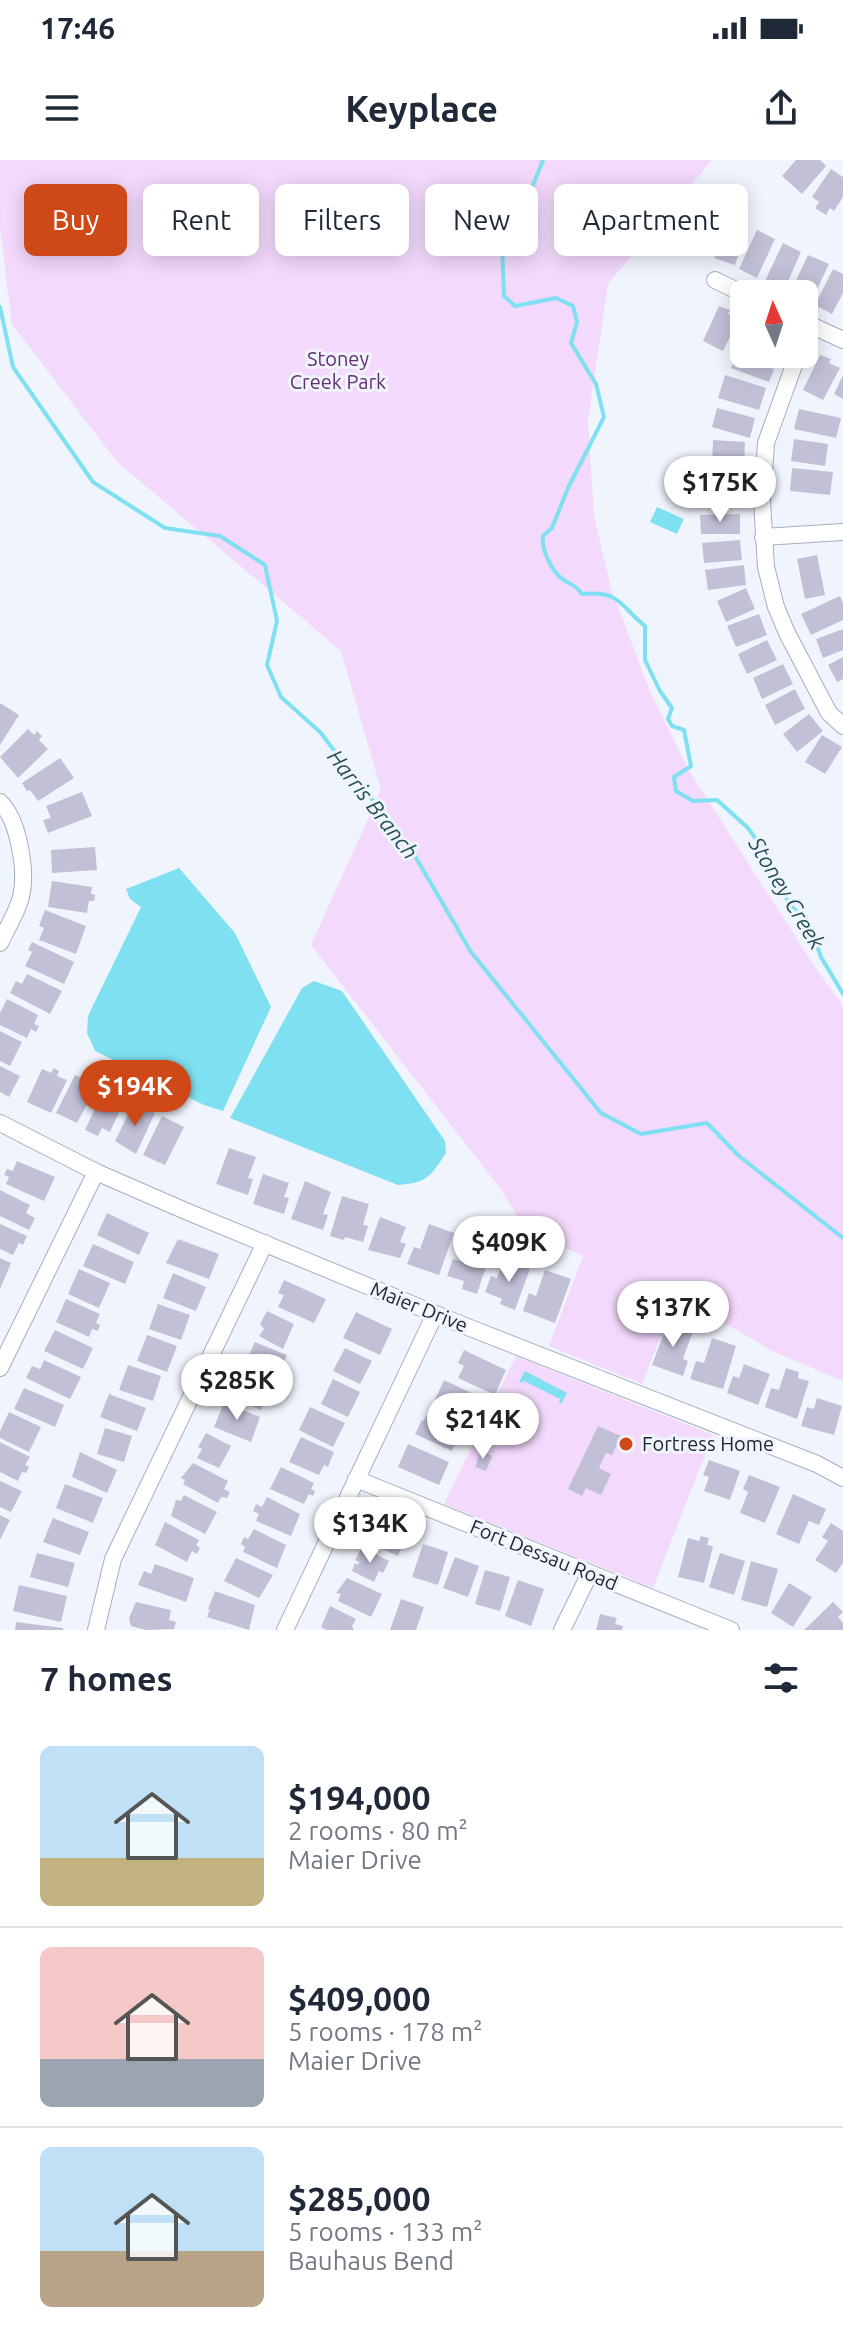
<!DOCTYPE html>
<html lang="en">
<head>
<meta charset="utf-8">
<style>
	:root { --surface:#fff; --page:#f2f2f3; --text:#1f2937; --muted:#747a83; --line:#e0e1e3; --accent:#cf4818 }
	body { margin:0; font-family:Ubuntu,sans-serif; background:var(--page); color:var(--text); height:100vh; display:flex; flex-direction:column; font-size:30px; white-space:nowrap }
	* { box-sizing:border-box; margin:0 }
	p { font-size:26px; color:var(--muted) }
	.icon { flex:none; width:44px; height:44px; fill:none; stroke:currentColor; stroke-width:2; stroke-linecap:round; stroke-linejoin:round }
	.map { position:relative; height:1470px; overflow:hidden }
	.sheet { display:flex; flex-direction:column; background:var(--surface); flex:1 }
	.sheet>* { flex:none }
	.guide { position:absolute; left:24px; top:24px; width:796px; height:72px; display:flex; gap:16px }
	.needle { width:52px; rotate:357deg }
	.controls { position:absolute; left:730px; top:120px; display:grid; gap:16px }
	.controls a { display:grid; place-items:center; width:88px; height:88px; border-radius:12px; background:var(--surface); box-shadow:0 4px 20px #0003; font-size:40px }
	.price { position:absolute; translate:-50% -68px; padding:0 18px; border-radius:28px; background:#fff; color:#222; font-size:26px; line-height:52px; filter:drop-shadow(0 2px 4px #0008) }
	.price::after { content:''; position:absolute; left:50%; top:48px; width:24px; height:18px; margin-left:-12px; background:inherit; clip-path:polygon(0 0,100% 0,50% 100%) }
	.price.selected { background:var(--accent); color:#fff }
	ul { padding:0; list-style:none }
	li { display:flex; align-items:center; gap:24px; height:200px; padding:0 40px }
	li+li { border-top:2px solid var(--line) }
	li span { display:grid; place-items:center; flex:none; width:224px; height:160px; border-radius:12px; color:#555 }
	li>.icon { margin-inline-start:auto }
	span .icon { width:96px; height:96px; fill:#fffc; stroke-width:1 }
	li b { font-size:34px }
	h2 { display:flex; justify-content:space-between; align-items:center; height:96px; padding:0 40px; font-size:34px }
	.chip { padding:0 28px; border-radius:12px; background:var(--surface); box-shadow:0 4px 20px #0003; font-size:28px; line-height:72px }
	.chip.selected { background:var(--accent); color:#fff }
	.status { display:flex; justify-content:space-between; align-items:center; height:56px; padding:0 40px; background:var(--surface); direction:ltr }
	.status svg { height:22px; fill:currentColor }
	header { display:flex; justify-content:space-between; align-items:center; height:104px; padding:0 40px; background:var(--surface); font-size:36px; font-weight:700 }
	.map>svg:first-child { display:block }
	.green { fill:#f3d9fc }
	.water { fill:#7ee0f0 }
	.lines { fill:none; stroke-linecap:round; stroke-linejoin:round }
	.stream { stroke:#7ee0f0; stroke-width:4 }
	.building { fill:#c2c0d7 }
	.minor-casing { stroke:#a3aec2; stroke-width:18 }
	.minor { stroke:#fff; stroke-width:16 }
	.poi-dot { fill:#cf4818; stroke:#f0f5fd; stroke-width:3 }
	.labels { text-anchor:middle; stroke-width:6; stroke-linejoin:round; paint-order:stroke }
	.park-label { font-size:20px; fill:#632e74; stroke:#f0f5fd }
	.street-label { font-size:20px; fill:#23272f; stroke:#f0f5fd }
	.poi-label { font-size:20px; fill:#23272f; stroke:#f0f5fd; text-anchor:start }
	.water-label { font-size:22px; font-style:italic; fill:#234f57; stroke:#f0f5fd }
</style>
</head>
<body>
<div class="status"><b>17:46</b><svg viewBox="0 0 49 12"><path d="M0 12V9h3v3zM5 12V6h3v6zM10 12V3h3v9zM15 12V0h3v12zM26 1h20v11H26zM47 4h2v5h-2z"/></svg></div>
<header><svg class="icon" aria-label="menu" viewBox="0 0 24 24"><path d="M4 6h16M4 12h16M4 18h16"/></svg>Keyplace<svg class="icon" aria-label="share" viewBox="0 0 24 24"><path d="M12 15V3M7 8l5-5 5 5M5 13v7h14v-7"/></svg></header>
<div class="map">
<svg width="843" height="1470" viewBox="0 0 843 1470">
	<rect width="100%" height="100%" fill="#f0f5fd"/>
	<g class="green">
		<polygon points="0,0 712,0 608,124 588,261 594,355 611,429 650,531 688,609 811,801 843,846 843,1221 774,1192 677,1135 642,1224 549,1186 583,1096 526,1070 499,1027 311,785 381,630 341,491 117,302 12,164 0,68"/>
		<polygon points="516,1196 713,1275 653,1428 444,1344"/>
	</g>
	<g class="water">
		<polygon points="678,298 702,310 687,339 664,327"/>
		<polygon points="657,347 684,359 677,374 650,362"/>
		<polygon points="179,708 235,773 271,847 223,951 204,945 95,891 87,873 88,856 141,747 130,739 126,729"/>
		<path d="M314 821 342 831 445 981 446 993C430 1017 427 1023 398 1025L230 958 302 828Z"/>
		<polygon points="525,1211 567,1233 561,1244 559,1243 560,1239 524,1221 522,1223 519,1222"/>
	</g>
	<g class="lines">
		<g class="stream">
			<path d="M543 0 531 30 518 41 510 76 502 84 504 136 515 146 556 138 573 146 577 162 571 183 596 224 604 257 568 328 552 368 543 376C541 388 551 410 561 418 571 426 573 422 582 434 621 431 618 444 645 466V500L660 531 672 548 668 559 672 566 684 570 691 606 674 617 676 631 693 641 717 640 748 668 771 700 788 742 810 766 821 797 843 834"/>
			<polyline points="0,147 13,207 93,322 165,368 220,376 265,405 277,461 267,505 281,537 320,572 412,691 471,792 601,953 641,974 707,963 739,996 843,1078"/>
		</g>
	</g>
	<g class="building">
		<polygon points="796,0 820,0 826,6 802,34 782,16"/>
		<polygon points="831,9 843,17 843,37 834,51 830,48 826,55 815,48 819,42 812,37"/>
		<polygon points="725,66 746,74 735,105 714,98"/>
		<polygon points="757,70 775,79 757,118 739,109"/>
		<polygon points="783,83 801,92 784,130 765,121"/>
		<polygon points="808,95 829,104 812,140 808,138 807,141 804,140 804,134 790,133"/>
		<polygon points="833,109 843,114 843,133 832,154 815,145"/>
		<polygon points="719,146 730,150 728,154 739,159 723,191 703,181"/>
		<polygon points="738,188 744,191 744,194 753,194 773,201 770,208 774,209 769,222 731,208"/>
		<polygon points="820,195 831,199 829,203 840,208 823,240 803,230"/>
		<polygon points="725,215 766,228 759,250 718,238"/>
		<polygon points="843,215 843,239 834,234"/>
		<polygon points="717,248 755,258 750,278 712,267"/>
		<polygon points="799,249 841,258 836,278 794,269"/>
		<polygon points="794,279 828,284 825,306 791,301"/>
		<polygon points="713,280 745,282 744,305 712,303"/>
		<polygon points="792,308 833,312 830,335 790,331"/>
		<polygon points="708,310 742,311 742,333 708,332"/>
		<polygon points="740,354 740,374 701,374 700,355"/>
		<polygon points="740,380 742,400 704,403 702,383"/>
		<polygon points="817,395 825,435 805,439 797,399"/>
		<polygon points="744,405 746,425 708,430 705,410"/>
		<polygon points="746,428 755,449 726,462 717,441"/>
		<polygon points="840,436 843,443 843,460 811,475 801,454"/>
		<polygon points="759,454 767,475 736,487 727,466"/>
		<polygon points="843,469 843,490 823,498 816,479"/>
		<polygon points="767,480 777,500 747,514 738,494"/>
		<polygon points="843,497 843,519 837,522 828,505"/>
		<polygon points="783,504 793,524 762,539 753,518"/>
		<polygon points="795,529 805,549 775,565 765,545"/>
		<polygon points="0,543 19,555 0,585"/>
		<polygon points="809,554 823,571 797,592 783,574"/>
		<polygon points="28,569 34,575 37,571 42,576 39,580 48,589 18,618 0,597"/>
		<polygon points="822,575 842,587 825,614 805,602"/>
		<polygon points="60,598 74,618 38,641 30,630 27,631 22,623"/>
		<polygon points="82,632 92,656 48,673 43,660 51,658 46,646"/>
		<polygon points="95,687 97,710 52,713 51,690"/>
		<polygon points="52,721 92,727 91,734 95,735 94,741 89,741 87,753 48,747"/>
		<polygon points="45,750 86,766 76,794 39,780 44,768 39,766"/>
		<polygon points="32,782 74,802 64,824 25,806 32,792 28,790"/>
		<polygon points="27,814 62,831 50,854 10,833 16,821 22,824"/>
		<polygon points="7,839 38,855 34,864 39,866 36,872 31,869 27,878 0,865 0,853"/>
		<polygon points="0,871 22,882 10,906 0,901"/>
		<polygon points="0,906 20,916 9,937 0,932"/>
		<polygon points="54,908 59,911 57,916 67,920 51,953 27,942 42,909 51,913"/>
		<polygon points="75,915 97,925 77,963 56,953"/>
		<polygon points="105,927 126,937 110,972 102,968 98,976 85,970"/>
		<polygon points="134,942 155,953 136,994 115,981"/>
		<polygon points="162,956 184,967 165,1005 143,995"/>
		<polygon points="229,988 256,997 248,1018 253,1019 248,1035 216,1024"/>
		<polygon points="17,1001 55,1017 44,1041 6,1024 9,1017 4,1015 7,1009 13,1011"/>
		<polygon points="263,1014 289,1023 284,1037 289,1038 284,1054 253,1044"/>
		<polygon points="305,1021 331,1032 323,1054 328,1055 323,1070 291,1059"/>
		<polygon points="0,1030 30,1045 26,1053 35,1058 29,1070 0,1056"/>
		<polygon points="342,1036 369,1044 363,1065 368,1066 363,1082 345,1077 344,1080 330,1076"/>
		<polygon points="107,1053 149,1073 139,1095 97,1075"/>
		<polygon points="380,1057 406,1067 400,1082 406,1084 400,1098 368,1090"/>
		<polygon points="0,1064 27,1076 23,1085 19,1083 13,1095 0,1089"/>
		<polygon points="429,1064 454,1073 439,1115 407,1104 414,1087 420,1089"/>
		<polygon points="178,1079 219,1094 209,1119 166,1103"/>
		<polygon points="467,1080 492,1089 477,1134 462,1129 464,1121 447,1116 453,1099 460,1101"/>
		<polygon points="93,1084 134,1102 125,1124 83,1106"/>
		<polygon points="0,1098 11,1103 0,1129"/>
		<polygon points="504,1100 530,1109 515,1150 500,1144 502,1139 485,1132 491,1116 497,1118"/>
		<polygon points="79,1109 110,1123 99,1148 68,1134"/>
		<polygon points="545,1110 571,1119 555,1163 523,1151 529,1133 536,1136"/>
		<polygon points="173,1113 206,1127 196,1151 163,1138"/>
		<polygon points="284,1120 326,1139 314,1163 278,1147 284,1135 278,1133"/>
		<polygon points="66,1139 100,1154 96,1163 100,1165 98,1171 92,1169 89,1177 56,1162"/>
		<polygon points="158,1144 190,1155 181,1180 149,1169"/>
		<polygon points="267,1151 294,1164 283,1189 259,1176 264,1169 260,1164"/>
		<polygon points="356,1152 392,1169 380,1195 343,1178"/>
		<polygon points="668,1162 693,1171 683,1199 688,1201 683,1216 652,1205"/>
		<polygon points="55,1170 93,1188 83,1209 44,1191"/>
		<polygon points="147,1175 177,1186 167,1212 137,1201"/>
		<polygon points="712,1178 736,1186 723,1229 690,1219 696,1201 704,1203"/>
		<polygon points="255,1182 287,1195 277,1220 244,1206"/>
		<polygon points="345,1188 372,1201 360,1224 333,1211"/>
		<polygon points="464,1190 506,1210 495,1235 458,1218 464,1206 458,1203"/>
		<polygon points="44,1200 81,1217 70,1239 26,1218 32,1206 40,1209"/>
		<polygon points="744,1204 770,1214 758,1245 727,1233 733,1216 739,1218"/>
		<polygon points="128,1205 161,1216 153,1241 119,1230"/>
		<polygon points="786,1208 799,1212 798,1218 809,1221 797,1259 765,1247 771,1228 779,1230"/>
		<polygon points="239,1212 271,1224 261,1250 230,1238"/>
		<polygon points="333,1219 360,1232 348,1257 321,1244"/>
		<polygon points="444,1220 474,1234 463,1257 433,1244"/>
		<polygon points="24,1228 64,1245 55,1267 14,1249"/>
		<polygon points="109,1234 146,1248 137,1271 100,1257"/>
		<polygon points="817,1238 842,1246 834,1275 801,1266 807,1247 814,1249"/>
		<polygon points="224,1243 260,1257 251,1282 214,1267"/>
		<polygon points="310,1247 345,1263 333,1287 299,1270"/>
		<polygon points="431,1251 464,1267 452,1291 415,1274 422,1260 424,1261 426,1256 429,1257"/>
		<polygon points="9,1252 41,1267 29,1292 0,1278 0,1271"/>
		<polygon points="504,1253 532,1266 525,1283 496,1270"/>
		<polygon points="598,1266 621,1276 612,1295 606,1293 599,1308 611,1314 601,1335 586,1328 582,1336 568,1329"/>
		<polygon points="105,1268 132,1276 124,1302 97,1294"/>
		<polygon points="206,1273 231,1286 219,1308 197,1298 202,1289 198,1287"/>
		<polygon points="301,1277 334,1292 328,1307 324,1305 319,1315 289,1302"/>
		<polygon points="0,1282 30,1297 25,1305 29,1307 26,1313 22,1312 18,1321 0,1312"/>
		<polygon points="408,1284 449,1302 439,1325 398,1307"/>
		<polygon points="481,1291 492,1296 486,1311 475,1307"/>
		<polygon points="80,1292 117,1310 107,1333 72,1317"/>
		<polygon points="709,1300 740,1311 730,1340 704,1331 709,1317 703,1315"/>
		<polygon points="193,1303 228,1321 224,1329 230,1332 227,1338 221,1337 218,1343 183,1324 185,1320 181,1318"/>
		<polygon points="281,1307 314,1323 311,1329 315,1331 313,1336 309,1334 304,1344 270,1329"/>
		<polygon points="749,1315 780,1327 765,1363 740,1353 748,1332 743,1329"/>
		<polygon points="0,1321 22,1331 11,1352 0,1347"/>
		<polygon points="65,1324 103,1338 93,1363 56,1348"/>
		<polygon points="793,1334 826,1349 819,1365 809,1361 799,1384 776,1374"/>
		<polygon points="184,1335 217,1352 205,1374 171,1356 176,1340 181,1341"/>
		<polygon points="267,1337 300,1354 291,1376 256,1361 259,1354 253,1351 256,1344 262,1347"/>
		<polygon points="0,1355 10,1360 0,1380"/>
		<polygon points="377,1357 410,1371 406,1381 409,1383 406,1388 402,1386 398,1396 364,1381"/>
		<polygon points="53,1358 89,1372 80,1395 43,1382"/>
		<polygon points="165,1362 199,1380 196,1385 200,1388 197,1394 192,1391 187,1402 155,1385"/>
		<polygon points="831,1363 843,1371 843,1403 836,1413 815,1400 828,1381 822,1377"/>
		<polygon points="254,1369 286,1385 277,1408 243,1392 245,1387 241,1384 244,1377 248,1379"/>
		<polygon points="701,1376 709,1378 707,1385 713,1386 704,1423 678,1417 688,1378 699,1381"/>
		<polygon points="423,1384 448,1392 438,1425 412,1417"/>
		<polygon points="362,1387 389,1401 383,1413 379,1411 374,1422 352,1411 355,1403 358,1405 359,1402 355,1400"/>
		<polygon points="37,1393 75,1403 68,1427 30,1417"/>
		<polygon points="720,1393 745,1401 734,1435 709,1427"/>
		<polygon points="455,1397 479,1406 468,1437 443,1428"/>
		<polygon points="236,1398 273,1415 259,1438 224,1421"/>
		<polygon points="751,1401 778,1409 767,1447 741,1440"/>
		<polygon points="155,1404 194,1418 186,1442 138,1425 144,1411 151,1414"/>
		<polygon points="485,1410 510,1417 500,1451 475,1444"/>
		<polygon points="347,1418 382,1434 371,1457 338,1441 341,1434 336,1433"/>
		<polygon points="518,1420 544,1429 531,1466 505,1456"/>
		<polygon points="789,1423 812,1437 793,1467 771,1453"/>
		<polygon points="19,1425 67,1436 61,1462 13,1451"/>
		<polygon points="215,1431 255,1445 249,1470 207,1457 210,1449 208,1449"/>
		<polygon points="401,1439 424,1447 416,1470 390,1470"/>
		<polygon points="136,1442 171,1450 169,1460 176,1462 174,1469 146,1470 131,1466 129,1458"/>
		<polygon points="833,1442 843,1452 838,1457 843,1463 843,1470 804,1470"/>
		<polygon points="330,1446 356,1459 352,1466 354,1470 327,1470 321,1467"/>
		<polygon points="600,1454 617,1458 615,1464 623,1466 622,1470 596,1470"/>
		<polygon points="16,1462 63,1468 63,1470 15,1470"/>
	</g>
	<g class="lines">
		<defs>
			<g id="minor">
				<polyline points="715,120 744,134"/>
				<polyline points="804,162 843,180"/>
				<polyline points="798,194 766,283 762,341 766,407 776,447 787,473 829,553 843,566"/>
				<polyline points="763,377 843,372"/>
				<path d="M0 642C19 660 27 712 21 737 17 752 7 769 0 783"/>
				<polyline points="0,963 96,1012 188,1052 460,1164 817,1304 843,1318"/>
				<polyline points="0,1208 96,1012"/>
				<polyline points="356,1319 731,1470"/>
				<polyline points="96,1470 113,1399 265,1083"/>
				<polyline points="285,1470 435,1154"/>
				<polyline points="562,1470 589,1415"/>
			</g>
		</defs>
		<use href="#minor" class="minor-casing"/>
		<use href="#minor" class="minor"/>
	</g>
	<circle class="poi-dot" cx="626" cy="1284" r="8"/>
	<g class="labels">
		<g class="park-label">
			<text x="338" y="206">Stoney<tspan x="338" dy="23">Creek Park</tspan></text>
		</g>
		<g class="street-label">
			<text transform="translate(419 1147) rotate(22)" y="7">Maier Drive</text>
			<text transform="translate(544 1395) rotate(22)" y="7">Fort Dessau Road</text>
		</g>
		<g class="poi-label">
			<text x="642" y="1291">Fortress Home</text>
		</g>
		<g class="water-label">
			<text transform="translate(373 644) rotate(52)" y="8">Harris Branch</text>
			<text transform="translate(787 733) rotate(59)" y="8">Stoney Creek</text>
		</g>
	</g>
</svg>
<div class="controls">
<a><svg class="needle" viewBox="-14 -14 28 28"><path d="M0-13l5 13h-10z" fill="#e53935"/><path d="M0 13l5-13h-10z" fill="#747a83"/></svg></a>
</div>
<b class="price" style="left:720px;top:364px">$175K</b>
<b class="price selected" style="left:135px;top:968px">$194K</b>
<b class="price" style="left:509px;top:1124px">$409K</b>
<b class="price" style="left:673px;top:1189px">$137K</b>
<b class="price" style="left:237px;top:1262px">$285K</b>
<b class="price" style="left:483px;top:1301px">$214K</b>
<b class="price" style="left:370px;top:1405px">$134K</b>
<div class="guide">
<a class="chip selected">Buy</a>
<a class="chip">Rent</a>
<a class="chip">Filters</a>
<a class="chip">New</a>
<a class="chip">Apartment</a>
</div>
</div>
<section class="sheet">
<h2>7 homes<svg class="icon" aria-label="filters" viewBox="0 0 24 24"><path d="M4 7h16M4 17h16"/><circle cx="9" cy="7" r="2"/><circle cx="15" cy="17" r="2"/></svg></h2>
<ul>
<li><span style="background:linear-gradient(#bfe0f5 70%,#c2b280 0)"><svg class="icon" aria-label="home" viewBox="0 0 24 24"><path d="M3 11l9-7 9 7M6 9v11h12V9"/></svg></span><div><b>$194,000</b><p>2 rooms · 80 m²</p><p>Maier Drive</p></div></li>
<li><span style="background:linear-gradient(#f6c9c9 70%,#9aa5b1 0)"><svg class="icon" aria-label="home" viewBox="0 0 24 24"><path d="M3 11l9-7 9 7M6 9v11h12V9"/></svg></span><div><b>$409,000</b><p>5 rooms · 178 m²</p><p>Maier Drive</p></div></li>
<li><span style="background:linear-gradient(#bfe0f5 65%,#b9a48a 0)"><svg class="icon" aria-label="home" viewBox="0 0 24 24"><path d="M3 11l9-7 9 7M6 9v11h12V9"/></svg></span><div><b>$285,000</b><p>5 rooms · 133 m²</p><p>Bauhaus Bend</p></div></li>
</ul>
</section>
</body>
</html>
